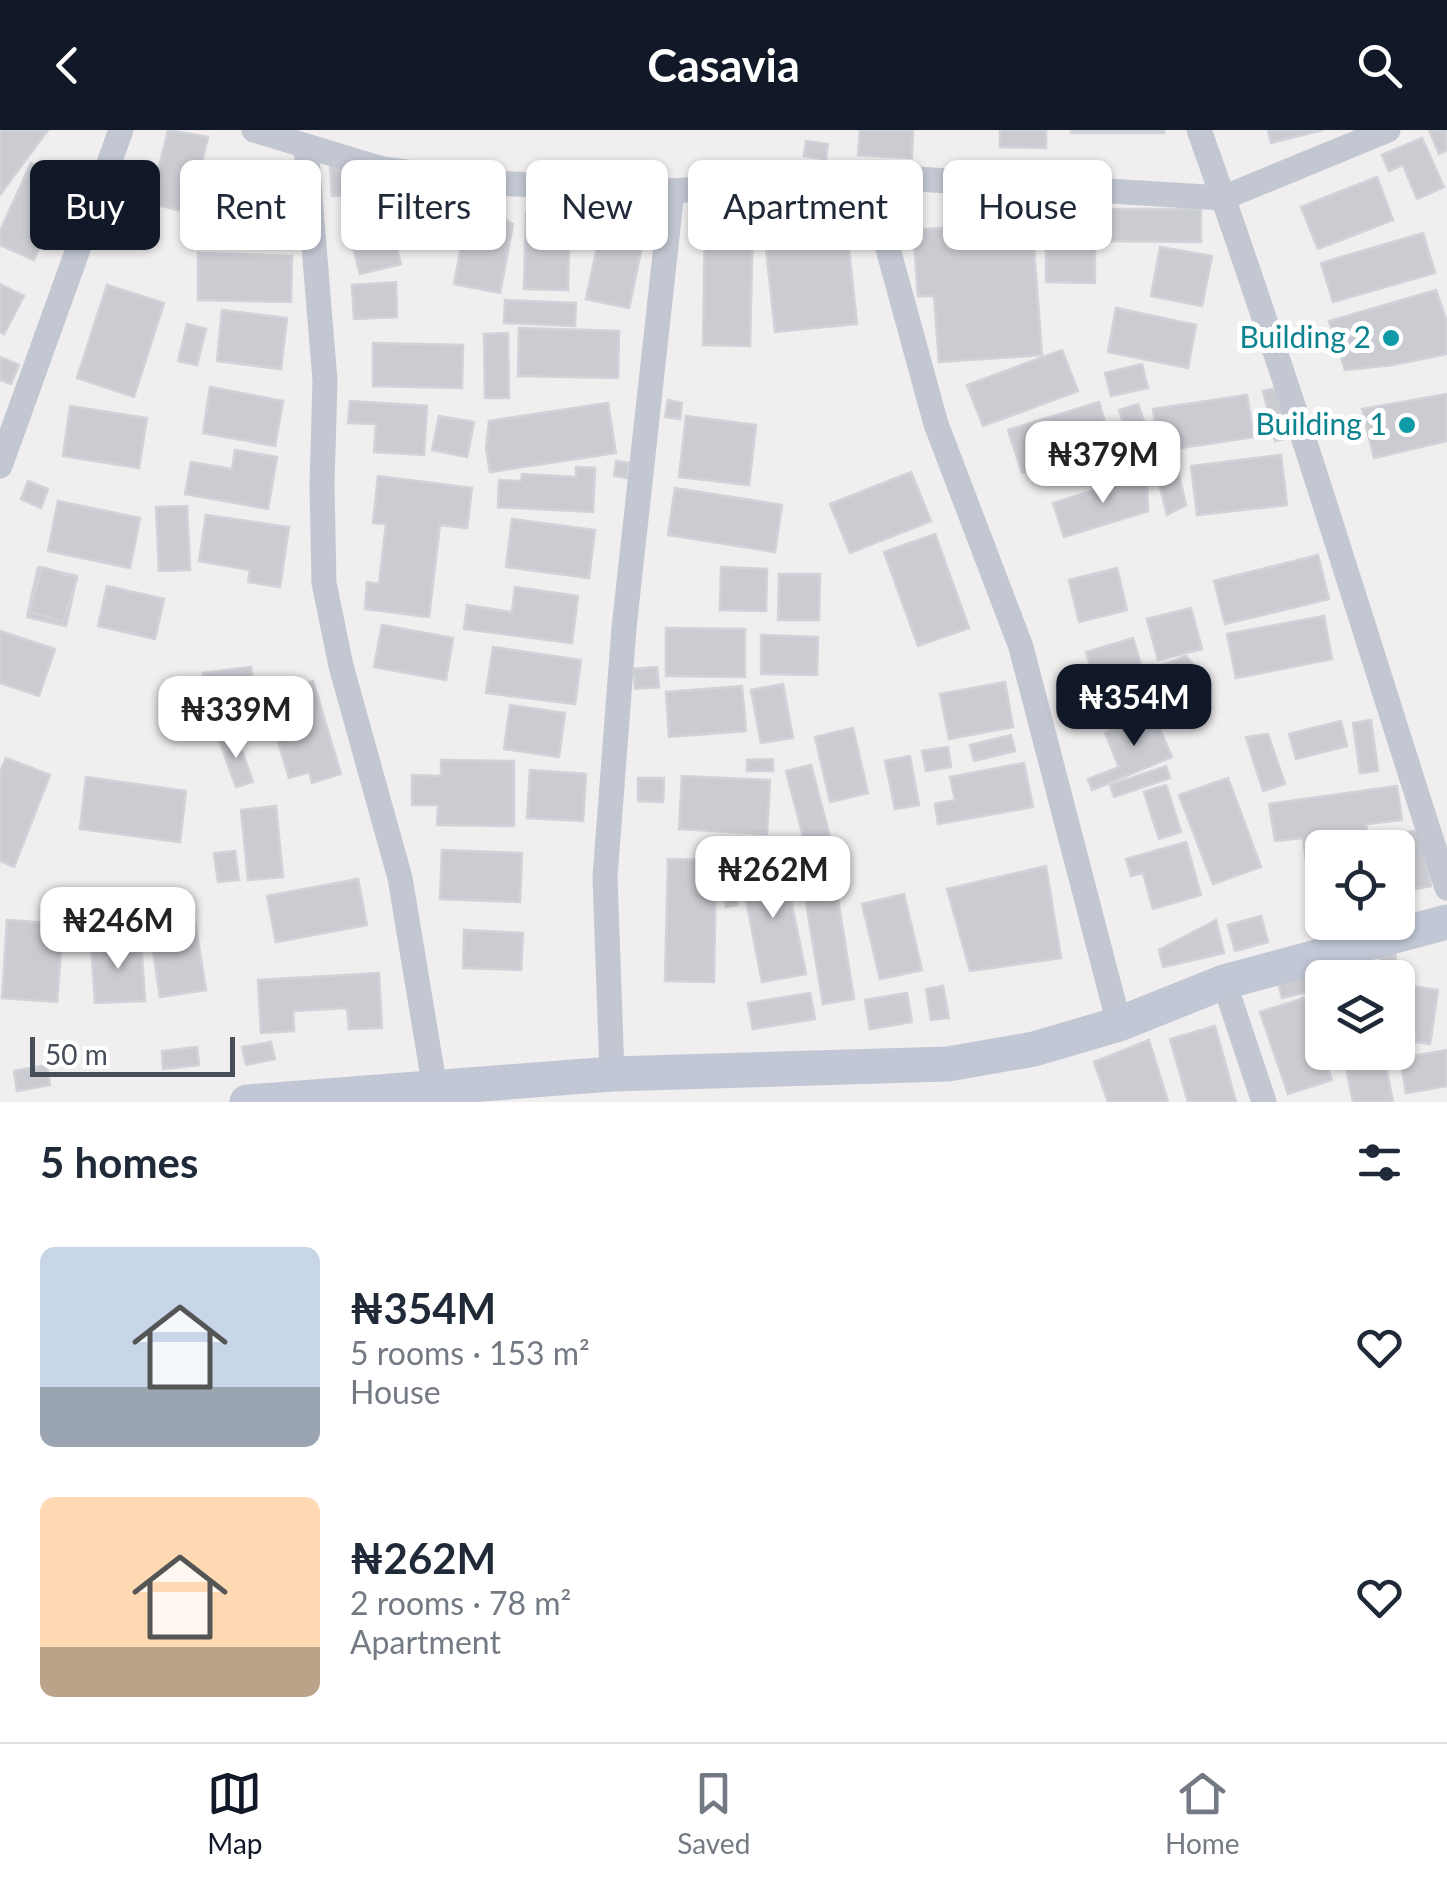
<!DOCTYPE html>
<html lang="en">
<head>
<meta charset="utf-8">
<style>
	:root { --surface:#fff; --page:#f6f6f7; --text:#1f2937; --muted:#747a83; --line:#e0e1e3; --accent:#111827 }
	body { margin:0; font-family:Lato,sans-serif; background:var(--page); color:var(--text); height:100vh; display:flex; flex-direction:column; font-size:38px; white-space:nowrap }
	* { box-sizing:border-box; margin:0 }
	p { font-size:32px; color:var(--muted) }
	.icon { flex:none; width:55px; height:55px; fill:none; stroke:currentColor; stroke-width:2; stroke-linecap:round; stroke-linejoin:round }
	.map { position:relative; height:972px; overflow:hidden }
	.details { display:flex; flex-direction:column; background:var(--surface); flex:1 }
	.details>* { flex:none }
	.banner { position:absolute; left:30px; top:30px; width:1388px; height:90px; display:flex; gap:20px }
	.buttons { position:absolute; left:1305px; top:700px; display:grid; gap:20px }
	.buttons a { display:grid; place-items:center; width:110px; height:110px; border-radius:15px; background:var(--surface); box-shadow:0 2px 8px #0004; font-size:50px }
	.scale { position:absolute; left:30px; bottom:25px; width:205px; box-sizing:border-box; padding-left:10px; border:5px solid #474d59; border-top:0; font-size:28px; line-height:35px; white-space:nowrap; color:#474d59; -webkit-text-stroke:8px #fff; paint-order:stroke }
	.price { position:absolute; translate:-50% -85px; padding:0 22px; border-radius:20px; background:#fff; color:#222; font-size:32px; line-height:65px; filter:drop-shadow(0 2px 5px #0008) }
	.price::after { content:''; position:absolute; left:50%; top:60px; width:30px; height:22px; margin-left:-15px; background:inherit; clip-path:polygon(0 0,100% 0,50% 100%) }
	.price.current { background:var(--accent); color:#fff }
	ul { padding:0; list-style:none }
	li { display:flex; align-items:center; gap:30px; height:250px; padding:0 40px }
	li span { display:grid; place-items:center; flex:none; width:280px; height:200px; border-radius:15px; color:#555 }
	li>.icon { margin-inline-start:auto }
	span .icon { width:120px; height:120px; fill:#fffc; stroke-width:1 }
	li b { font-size:42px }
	h2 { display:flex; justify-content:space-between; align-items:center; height:120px; padding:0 40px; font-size:42px }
	.chip { padding:0 35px; border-radius:15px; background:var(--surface); box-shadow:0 2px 8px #0004; font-size:35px; line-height:90px }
	.chip.current { background:var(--accent); color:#fff }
	header { display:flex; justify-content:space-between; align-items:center; height:130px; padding:0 40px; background:var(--accent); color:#fff; font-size:45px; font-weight:700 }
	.tabs { display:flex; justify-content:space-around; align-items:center; height:140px; border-top:2px solid var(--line); background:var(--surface); font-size:28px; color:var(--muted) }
	.tabs a { display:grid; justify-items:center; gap:5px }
	.tabs .current { color:var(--accent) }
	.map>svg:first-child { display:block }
	.building { fill:#cbccd2; stroke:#d2d3d9; stroke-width:2.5 }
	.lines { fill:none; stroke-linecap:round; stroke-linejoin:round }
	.street { stroke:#c2c7d2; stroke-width:25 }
	.secondary { stroke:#c1c7d5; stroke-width:35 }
	.culture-dot { fill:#0f9aa8; stroke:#fff; stroke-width:4 }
	.labels { text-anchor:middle; stroke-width:10; stroke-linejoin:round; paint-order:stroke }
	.culture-label { font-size:30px; fill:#0d838f; stroke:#fff; text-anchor:end }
</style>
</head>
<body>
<header><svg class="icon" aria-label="back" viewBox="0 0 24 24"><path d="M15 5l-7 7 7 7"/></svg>Casavia<svg class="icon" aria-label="search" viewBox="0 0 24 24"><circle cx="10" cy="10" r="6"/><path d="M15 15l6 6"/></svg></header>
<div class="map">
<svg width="1447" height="972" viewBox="0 0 1447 972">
	<rect width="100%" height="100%" fill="#f0eeee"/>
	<g class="building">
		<polygon points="0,0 48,0 0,65"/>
		<polygon points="168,0 208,7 190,83 150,73"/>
		<polygon points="860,0 913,0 912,28 858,25"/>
		<polygon points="1000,0 1046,0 1046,18 1000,17"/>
		<rect x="1071" y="0" width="93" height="3"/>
		<polygon points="1268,0 1323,0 1271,13"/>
		<polygon points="1429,0 1447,0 1447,20 1439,24"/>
		<polygon points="1422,8 1444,57 1417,69 1403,35 1389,41 1382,25"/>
		<polygon points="806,11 828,14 826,29 804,26"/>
		<polygon points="31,33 70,50 34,130 0,115 0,101"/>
		<polygon points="330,37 352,42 354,65 332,66"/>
		<polygon points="1377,47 1393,90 1318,119 1301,77"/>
		<polygon points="422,57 449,60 446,94 419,92"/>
		<polygon points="278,59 279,102 215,103 214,60"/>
		<polygon points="488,62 504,65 500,86 513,94 500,163 454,154 469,74 485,77"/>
		<polygon points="383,64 401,134 360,144 342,75"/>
		<polygon points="843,64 857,194 775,202 761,72"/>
		<polygon points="605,79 648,88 629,178 586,169"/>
		<polygon points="1101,79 1201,79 1201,112 1101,111"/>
		<polygon points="526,82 570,83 568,160 524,159"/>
		<polygon points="705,82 753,84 750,216 703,215"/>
		<polygon points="1032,92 1042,225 939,232 934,166 918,166 913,100"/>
		<polygon points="1046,95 1095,95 1095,153 1046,152"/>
		<polygon points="1423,103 1435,143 1333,172 1321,133"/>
		<polygon points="1160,117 1212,126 1202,176 1151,166"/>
		<polygon points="198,123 292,126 291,172 198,170"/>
		<polygon points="396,152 397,187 354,189 352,155"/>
		<polygon points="0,154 24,166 4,204 0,202"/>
		<polygon points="107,155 164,173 134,267 77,248"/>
		<polygon points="1436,160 1447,192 1447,224 1393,235 1345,240 1329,191"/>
		<polygon points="505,170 576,173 575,196 504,193"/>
		<polygon points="1116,178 1196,195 1188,238 1108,222"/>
		<polygon points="222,180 287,188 281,239 217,231"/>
		<polygon points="187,194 206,199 197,235 178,231"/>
		<polygon points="519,198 619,201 618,248 518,246"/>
		<polygon points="508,203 509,268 485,268 484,204"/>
		<polygon points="373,213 463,215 462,258 373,256"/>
		<polygon points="1062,220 1078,261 983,296 967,255"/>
		<polygon points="0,227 19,235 11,254 0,250"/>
		<polygon points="1142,234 1148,258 1111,266 1105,243"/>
		<polygon points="210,257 283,271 275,316 203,303"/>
		<polygon points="1281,257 1292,307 1275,311 1263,261"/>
		<polygon points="1447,264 1447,311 1374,328 1362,279"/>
		<polygon points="1247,265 1254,307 1160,321 1153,279"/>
		<polygon points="668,270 682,273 680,289 665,287"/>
		<polygon points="350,271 427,276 424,325 374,322 376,294 348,293"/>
		<polygon points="1099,272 1112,315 1022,343 1008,300"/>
		<polygon points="608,273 616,323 490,342 486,319 489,291"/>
		<polygon points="1138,274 1151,312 1131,318 1119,280"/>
		<polygon points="70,276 147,288 139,338 63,326"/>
		<polygon points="439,286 474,292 467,327 432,320"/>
		<polygon points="686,286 756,295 749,355 679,347"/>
		<polygon points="235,320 277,327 268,379 185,364 191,332 232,339"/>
		<polygon points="1281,325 1287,375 1197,385 1191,336"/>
		<polygon points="1175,328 1186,375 1167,385 1154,333"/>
		<polygon points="616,331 629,333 627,348 614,346"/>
		<polygon points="576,337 595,338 593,382 498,377 499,350 521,351 522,344 576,347"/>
		<polygon points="911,342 931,391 850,423 830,374"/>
		<polygon points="1147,344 1148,381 1064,407 1053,373"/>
		<polygon points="378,346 472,358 467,398 440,395 429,487 365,479 367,452 379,454 386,394 373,393"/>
		<polygon points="28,351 48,359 41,378 21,369"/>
		<polygon points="675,358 782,375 775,422 668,405"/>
		<polygon points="58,371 140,388 130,438 48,421"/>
		<polygon points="187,376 190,440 159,441 156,377"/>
		<polygon points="206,385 289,397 280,457 248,452 250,440 199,431"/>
		<polygon points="512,389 595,400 589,448 506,437"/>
		<polygon points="935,404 969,498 918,516 884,422"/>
		<polygon points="1318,425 1329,469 1225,494 1214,451"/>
		<polygon points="38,437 77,446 66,496 27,487"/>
		<polygon points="42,437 77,448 63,492 29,482"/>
		<polygon points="721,437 767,439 766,481 720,480"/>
		<polygon points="1117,438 1127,480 1079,492 1069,450"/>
		<polygon points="779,444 820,444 819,490 778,490"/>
		<polygon points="107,456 164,469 155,509 98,496"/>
		<polygon points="515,457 578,466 572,513 464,499 467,475 512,482"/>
		<polygon points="1191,478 1202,519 1158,530 1147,489"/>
		<polygon points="1324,486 1332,529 1236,548 1227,504"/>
		<polygon points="382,495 453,508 446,550 374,537"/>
		<polygon points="666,498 745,499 745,547 666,546"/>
		<polygon points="0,501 55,519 39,566 0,553"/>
		<polygon points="761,505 818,507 817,545 761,544"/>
		<polygon points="1133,508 1145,548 1098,562 1086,522"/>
		<polygon points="493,517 581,530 575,574 486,563"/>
		<polygon points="1186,526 1197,539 1160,552 1155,538"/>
		<polygon points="251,537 254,559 206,565 203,543"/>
		<polygon points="657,537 659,557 635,559 633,539"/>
		<polygon points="313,551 341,644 312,653 309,642 289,648 264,565"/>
		<polygon points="1005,552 1013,597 949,609 940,564"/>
		<polygon points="783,554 793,608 761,613 751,560"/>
		<polygon points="742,556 746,601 669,607 666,562"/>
		<polygon points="510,575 565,583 559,627 504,619"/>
		<polygon points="1153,583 1172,627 1092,660 1088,649 1119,637 1105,603"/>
		<polygon points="1371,590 1378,641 1360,643 1353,593"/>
		<polygon points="1341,591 1347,616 1296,629 1289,604"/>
		<polygon points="853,598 868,663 830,672 815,607"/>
		<polygon points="236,604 253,652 236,657 219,610"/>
		<polygon points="1268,604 1285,654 1263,661 1246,607"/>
		<polygon points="1011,605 1015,621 974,631 970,615"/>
		<polygon points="948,617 951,637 926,641 922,621"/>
		<polygon points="910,626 919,675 895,679 885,631"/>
		<polygon points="6,628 50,645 14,737 0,731 0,642"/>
		<polygon points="773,629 773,641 747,641 747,630"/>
		<polygon points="441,630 514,631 514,696 437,695 438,675 412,675 412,645 441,646"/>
		<polygon points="1024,633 1033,677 938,694 935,674 955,670 950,647"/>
		<polygon points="811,635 831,711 806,718 786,641"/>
		<polygon points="1166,636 1170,648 1114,667 1110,655"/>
		<polygon points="530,640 586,644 583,691 527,688"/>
		<polygon points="682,646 770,650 767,704 679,699"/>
		<polygon points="86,647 186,661 180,712 80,699"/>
		<polygon points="638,648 664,648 663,672 638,671"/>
		<polygon points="1228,648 1261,737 1213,754 1179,665"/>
		<polygon points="1166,655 1181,702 1159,709 1144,662"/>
		<polygon points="1397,656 1402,690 1366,694 1369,718 1322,718 1322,728 1306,730 1303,708 1275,711 1269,674"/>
		<polygon points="276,676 283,747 248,750 241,680"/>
		<polygon points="1420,700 1431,756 1405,761 1402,749 1398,749 1398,718 1372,718 1370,709"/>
		<polygon points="1186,712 1201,765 1153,779 1143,743 1131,746 1126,729"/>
		<polygon points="442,720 522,723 520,772 440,769"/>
		<polygon points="235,721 239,750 218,752 214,723"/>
		<polygon points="668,729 716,730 714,852 665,851"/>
		<polygon points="783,730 806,844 762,852 740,739"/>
		<polygon points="1046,736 1061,828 970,841 947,759"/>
		<polygon points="833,738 854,869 823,874 801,743"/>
		<polygon points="358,749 367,795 276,812 267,766"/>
		<polygon points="734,751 737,775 726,777 723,752"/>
		<polygon points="904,764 922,840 880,849 862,774"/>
		<polygon points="129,767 132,797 82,802 78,773"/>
		<polygon points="191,767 206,860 160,867 146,774"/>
		<polygon points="1261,786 1268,812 1235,821 1228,795"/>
		<polygon points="7,790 63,794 57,872 2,868"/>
		<polygon points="1216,790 1224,823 1163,837 1159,820"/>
		<polygon points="464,800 523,803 521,840 463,838"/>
		<polygon points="141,811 145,871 95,873 91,813"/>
		<polygon points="1395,823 1398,845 1381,848 1379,825"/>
		<polygon points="1339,833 1343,848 1322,848 1322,858 1282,868 1277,848"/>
		<polygon points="379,843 382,898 349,899 347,878 293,881 294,901 261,903 258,850"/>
		<polygon points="1398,854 1438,860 1430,914 1415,912 1416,905 1398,902"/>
		<polygon points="943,856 949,888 931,890 926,859"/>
		<polygon points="810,863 815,889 753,899 748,873"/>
		<polygon points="907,863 912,892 870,899 865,870"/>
		<polygon points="1304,868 1332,950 1288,964 1260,882"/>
		<polygon points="1215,896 1236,972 1188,972 1170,909"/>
		<polygon points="1149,910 1168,972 1108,972 1094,932"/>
		<polygon points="271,912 275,929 246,935 242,917"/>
		<polygon points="197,917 199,935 163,939 162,921"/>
		<polygon points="1447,920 1447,956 1406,963 1400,928"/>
		<polygon points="1343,922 1383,922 1393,972 1353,972"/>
		<polygon points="47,935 50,955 17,961 14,941"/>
	</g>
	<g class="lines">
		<g class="street">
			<polyline points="254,0 382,39 493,53 672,61 868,46 1223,68 1388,0"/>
			<path d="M1199 0C1289 250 1365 505 1447 758"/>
			<polyline points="306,18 325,251 322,355 324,453 341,536 400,748 435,959"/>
			<polyline points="868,46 936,294 1021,517 1119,894"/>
			<polyline points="0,336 121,0"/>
			<polyline points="1224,852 1264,972"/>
			<polyline points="612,944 605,747 624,498 672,61"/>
		</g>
		<polyline class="secondary" points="247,972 612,944 948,934 1034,919 1119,894 1224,852 1447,792"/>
	</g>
	<g class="culture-dot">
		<circle cx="1391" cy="208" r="10"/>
		<circle cx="1407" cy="295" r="10"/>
	</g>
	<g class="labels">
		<g class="culture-label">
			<text x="1371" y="218">Building 2</text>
			<text x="1387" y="305">Building 1</text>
		</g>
	</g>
</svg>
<div class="buttons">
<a><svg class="icon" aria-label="locate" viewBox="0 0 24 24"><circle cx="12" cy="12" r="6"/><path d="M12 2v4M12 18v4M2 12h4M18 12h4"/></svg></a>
<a><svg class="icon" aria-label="layers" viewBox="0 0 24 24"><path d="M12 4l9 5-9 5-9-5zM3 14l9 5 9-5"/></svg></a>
</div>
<div class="scale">50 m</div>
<b class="price" style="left:1103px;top:376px">₦379M</b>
<b class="price current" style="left:1134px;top:619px">₦354M</b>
<b class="price" style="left:236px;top:631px">₦339M</b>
<b class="price" style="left:773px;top:791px">₦262M</b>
<b class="price" style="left:118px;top:842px">₦246M</b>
<div class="banner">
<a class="chip current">Buy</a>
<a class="chip">Rent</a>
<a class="chip">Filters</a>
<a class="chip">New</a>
<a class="chip">Apartment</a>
<a class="chip">House</a>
</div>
</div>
<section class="details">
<h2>5 homes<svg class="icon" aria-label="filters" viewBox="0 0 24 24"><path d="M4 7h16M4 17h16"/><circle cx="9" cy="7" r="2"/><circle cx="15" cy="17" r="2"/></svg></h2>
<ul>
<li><span style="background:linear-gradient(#c9d6e8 70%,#9aa5b1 0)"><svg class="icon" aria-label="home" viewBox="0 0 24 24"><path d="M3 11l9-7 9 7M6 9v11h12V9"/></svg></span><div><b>₦354M</b><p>5 rooms · 153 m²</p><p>House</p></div><svg class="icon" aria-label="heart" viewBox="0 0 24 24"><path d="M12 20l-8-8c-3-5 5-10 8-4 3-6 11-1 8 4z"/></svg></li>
<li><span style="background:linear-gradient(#ffd9b3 75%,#b9a48a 0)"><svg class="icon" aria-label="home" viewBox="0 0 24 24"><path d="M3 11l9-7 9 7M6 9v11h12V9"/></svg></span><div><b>₦262M</b><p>2 rooms · 78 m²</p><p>Apartment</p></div><svg class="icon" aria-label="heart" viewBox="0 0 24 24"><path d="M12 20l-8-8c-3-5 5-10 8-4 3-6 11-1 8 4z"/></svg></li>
</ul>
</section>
<nav class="tabs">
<a class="current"><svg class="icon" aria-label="map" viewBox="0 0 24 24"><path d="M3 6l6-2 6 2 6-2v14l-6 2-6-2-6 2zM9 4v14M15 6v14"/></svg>Map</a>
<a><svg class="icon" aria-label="saved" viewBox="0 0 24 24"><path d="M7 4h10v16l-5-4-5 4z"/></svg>Saved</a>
<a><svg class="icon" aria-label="home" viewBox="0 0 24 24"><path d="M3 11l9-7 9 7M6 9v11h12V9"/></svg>Home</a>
</nav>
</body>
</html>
